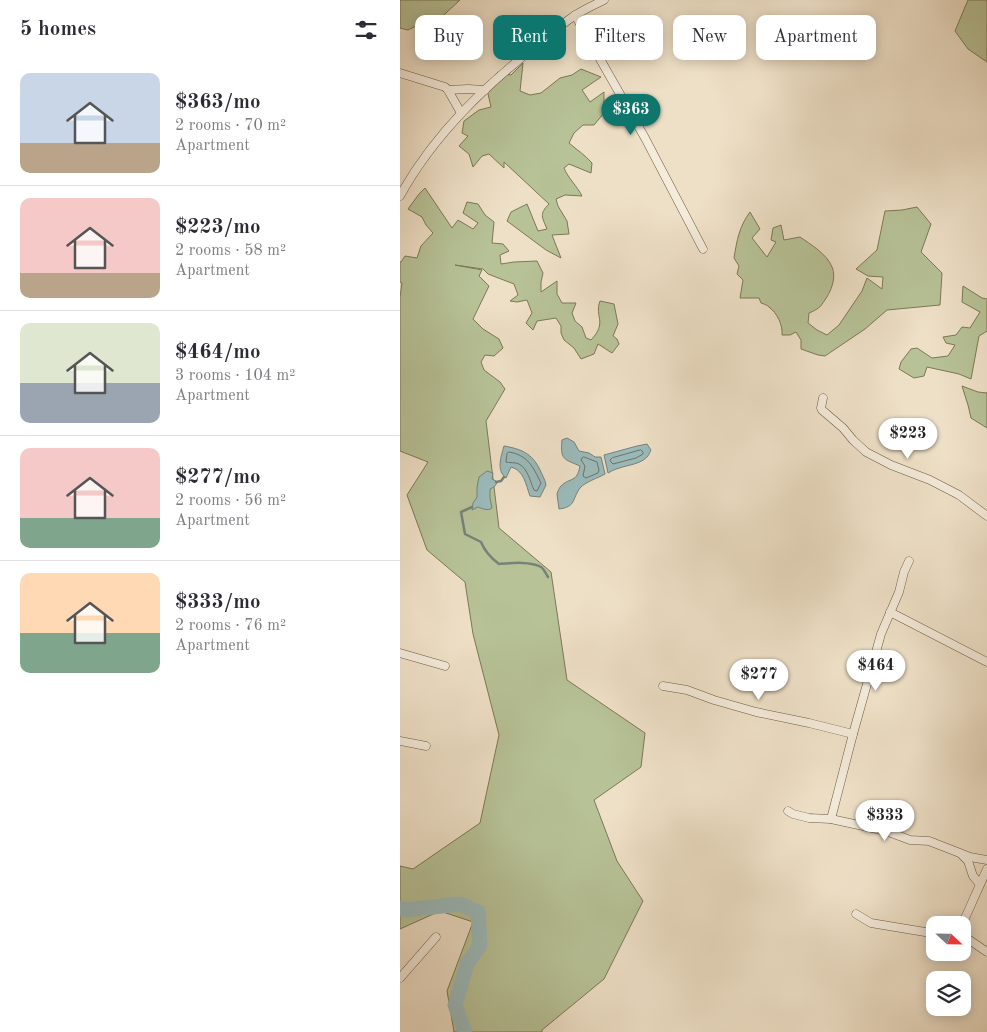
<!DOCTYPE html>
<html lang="en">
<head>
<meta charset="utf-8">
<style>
	:root { --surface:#fff; --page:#f7f7f7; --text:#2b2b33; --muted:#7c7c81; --line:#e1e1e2; --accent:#0f766e }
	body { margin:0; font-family:"Old Standard TT",serif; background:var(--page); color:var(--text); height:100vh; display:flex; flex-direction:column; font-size:19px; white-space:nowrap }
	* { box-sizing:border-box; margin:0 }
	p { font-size:16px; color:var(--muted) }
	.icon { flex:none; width:28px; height:28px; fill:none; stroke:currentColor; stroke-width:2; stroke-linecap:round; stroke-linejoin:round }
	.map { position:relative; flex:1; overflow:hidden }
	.side { display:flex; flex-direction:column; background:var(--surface); width:400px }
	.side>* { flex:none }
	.top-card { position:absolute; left:15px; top:15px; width:475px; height:45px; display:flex; gap:10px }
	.needle { width:32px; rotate:112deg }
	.tools { position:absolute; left:526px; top:916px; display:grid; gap:10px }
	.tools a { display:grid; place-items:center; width:45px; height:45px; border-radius:10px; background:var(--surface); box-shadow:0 2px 12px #0003; font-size:25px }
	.price { position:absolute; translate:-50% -42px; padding:0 11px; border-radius:18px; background:#fff; color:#222; font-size:16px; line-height:32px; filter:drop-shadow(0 1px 2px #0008) }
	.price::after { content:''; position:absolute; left:50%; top:30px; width:15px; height:11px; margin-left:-8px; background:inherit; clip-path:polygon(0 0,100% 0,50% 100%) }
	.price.selected { background:var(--accent); color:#fff }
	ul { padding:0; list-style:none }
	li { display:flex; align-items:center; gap:15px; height:125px; padding:0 20px }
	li+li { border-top:1px solid var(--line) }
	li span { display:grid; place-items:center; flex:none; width:140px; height:100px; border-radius:10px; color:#555 }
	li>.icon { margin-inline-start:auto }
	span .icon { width:60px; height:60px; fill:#fffc; stroke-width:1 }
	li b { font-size:21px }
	h2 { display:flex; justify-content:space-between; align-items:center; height:60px; padding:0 20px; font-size:21px }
	.pill { padding:0 18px; border-radius:10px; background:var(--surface); box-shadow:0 2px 12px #0003; font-size:18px; line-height:45px }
	.pill.selected { background:var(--accent); color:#fff }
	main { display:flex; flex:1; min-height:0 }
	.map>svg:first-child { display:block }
	.green { fill:#b7c297; stroke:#7c7856 }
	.water { fill:#9bbbbc; stroke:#778279 }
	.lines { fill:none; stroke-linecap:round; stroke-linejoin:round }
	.shore { stroke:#6e7468; stroke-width:1 }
	.stream { stroke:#778279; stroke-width:2.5 }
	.river { stroke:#9bbbbc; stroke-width:15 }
	.street-casing { stroke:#6c5a41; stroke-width:9 }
	.street { stroke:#f4ebdb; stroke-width:8 }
</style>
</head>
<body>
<main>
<section class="side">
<h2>5 homes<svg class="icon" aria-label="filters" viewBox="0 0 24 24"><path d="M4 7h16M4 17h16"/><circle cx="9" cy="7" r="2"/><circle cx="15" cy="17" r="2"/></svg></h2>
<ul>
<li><span style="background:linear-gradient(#c9d6e8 70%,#b9a48a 0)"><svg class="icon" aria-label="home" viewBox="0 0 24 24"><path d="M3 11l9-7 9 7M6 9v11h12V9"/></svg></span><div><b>$363/mo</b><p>2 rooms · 70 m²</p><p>Apartment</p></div></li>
<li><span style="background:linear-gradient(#f6c9c9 75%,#b9a48a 0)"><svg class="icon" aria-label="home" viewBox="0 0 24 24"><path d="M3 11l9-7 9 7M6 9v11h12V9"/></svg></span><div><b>$223/mo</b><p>2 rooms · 58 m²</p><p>Apartment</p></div></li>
<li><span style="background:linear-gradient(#dfe7d0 60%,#9aa5b1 0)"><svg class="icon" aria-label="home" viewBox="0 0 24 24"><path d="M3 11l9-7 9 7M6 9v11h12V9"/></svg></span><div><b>$464/mo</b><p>3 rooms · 104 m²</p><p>Apartment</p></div></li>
<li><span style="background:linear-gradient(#f6c9c9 70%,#7fa58c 0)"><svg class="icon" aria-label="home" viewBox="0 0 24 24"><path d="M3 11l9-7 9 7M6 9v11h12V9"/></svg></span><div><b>$277/mo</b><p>2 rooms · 56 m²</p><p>Apartment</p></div></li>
<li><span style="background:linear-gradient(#ffd9b3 60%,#7fa58c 0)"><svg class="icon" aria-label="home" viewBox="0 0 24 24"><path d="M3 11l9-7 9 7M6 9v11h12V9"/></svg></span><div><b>$333/mo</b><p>2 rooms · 76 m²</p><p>Apartment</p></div></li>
</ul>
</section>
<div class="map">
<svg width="587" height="1032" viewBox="0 0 587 1032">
	<rect width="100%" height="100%" fill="#eee0c7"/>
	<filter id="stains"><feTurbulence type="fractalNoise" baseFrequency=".004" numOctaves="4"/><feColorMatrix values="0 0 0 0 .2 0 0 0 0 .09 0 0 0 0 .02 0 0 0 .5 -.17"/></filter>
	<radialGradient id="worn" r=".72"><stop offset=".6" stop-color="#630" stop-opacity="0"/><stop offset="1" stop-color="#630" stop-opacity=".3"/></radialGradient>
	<g class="green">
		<polygon points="0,0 60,0 33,25 20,24 8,30 0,28"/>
		<polygon points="568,0 587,0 587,62 568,49 555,31"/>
		<path d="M123 63 120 91 130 95 141 93 160 78 172 75 181 69 201 77 182 90 190 102 204 92V113L194 125H183L174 133 169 143C177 150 185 155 192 163L191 173 169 164 164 168C168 178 177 186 182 196L165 195 156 199 158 206 167 221 169 234 152 235 161 258 146 250 107 221 111 212 127 204 138 231 147 229C142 217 139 214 149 204L104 162V168L89 154 82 156 73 167 69 154 59 146 68 136 62 133 64 121 79 110 91 107 86 85 98 72 111 75Z"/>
		<path d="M25 188 52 228 58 220 73 229 78 223 63 213 67 202 78 204 85 215 94 222 92 243 103 244 109 251 100 255 101 264 114 262 137 261 143 273 141 282V292L157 281V294L162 303H176L172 313 175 321 182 327 186 338 191 340C208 322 194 317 200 301L214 304 218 324 213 336 217 339 219 344 212 353 198 344 194 354 181 359 174 348 164 340 161 333V326L156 318 137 321 133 330 126 323 132 313 127 300 117 302 110 301 118 295 114 284 88 274 83 269 55 265 82 270 79 276 89 286 73 319 83 329 99 339 103 348 94 356 85 355 81 362 84 370 100 382 105 389 86 421 99 528 151 572 167 680 245 733 241 767 194 800 217 861 243 901 204 979 142 1030V1032H54L47 991 73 922 40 911 0 929V866L13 869 80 823 99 735 73 634 65 582 27 550 7 495 28 462 0 451V297L2 283 0 282V262H1L5 256 17 258 21 246 33 233 26 225 22 217 8 209 19 194Z"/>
		<path d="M517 207 531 224 521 252 542 273 540 305 487 310 465 329 425 356 418 355 401 349V340L396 332 390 335H382C383 325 377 313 369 307 367 305 364 304 361 303L359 298H340L343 280 337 274 339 266 334 258C337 240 339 227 350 212L360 229 352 238 367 257 376 242 371 240 373 228 381 225 384 240 400 237C410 244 427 254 432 267 437 279 430 294 422 304 420 308 414 311 409 313L408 323 417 330 427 335 439 325 462 291 467 278 482 289 483 277 468 276 456 269 477 250 485 211 502 210Z"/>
		<polygon points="563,286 582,298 587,299 587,331 579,336 571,379 559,374 527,367 524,376 514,378 499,369 501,362 511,349 517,348 532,358 548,356 555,345 546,343 543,337 556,335 562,327 570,328 580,312 562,302"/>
		<polygon points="562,386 578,392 587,393 587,428 571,418 568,405"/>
	</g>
	<g class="water">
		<path d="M167 438 174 442 179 451 189 453 195 457H201L205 474C198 478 185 482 180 488 172 499 176 507 159 509L157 494C158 491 159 488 161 486 170 477 177 483 180 466 164 459 160 460 162 440Z"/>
		<path d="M247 444 251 450C250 452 249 455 247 457 239 466 220 465 208 473L204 455 237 446Z"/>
		<path d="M104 446C121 449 132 453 140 470 142 475 145 479 146 485L140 497 130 496C126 485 124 470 111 467L106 478C96 470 101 457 104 446Z"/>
		<path d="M87 471 93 473 92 479 96 481 97 483 94 487 90 489V498L92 508C88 511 83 509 78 507L72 510 73 503 77 497V487L79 477Z"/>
	</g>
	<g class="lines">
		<g class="shore">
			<polygon points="241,450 243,452 243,454 236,458 213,464 211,462 210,460 212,458"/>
			<path d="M109 452C128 455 133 467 141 483L137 491 134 490C130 481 128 469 119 464 115 462 109 463 106 462L107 454Z"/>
			<polygon points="184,457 197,462 199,470 198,473 186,478 183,476 185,466 181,460 182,458"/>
		</g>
		<g class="stream">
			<polyline points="96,482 101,481 104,477"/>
			<path d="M72 507 61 512 65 534 81 542C85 552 91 558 99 564 111 563 131 561 141 567 144 569 146 574 148 577"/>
		</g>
		<polyline class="river" points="0,908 6,910 60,904 78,912 80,945 67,964 55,1005 65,1032"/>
		<defs>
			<g id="street">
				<polyline points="175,15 245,138 303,249"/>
				<polyline points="0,73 45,87 48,90 61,113"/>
				<polyline points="48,90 68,89 85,90"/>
				<path d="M0 196C34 134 86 85 141 42 152 33 162 24 174 16 183 10 194 5 204 0"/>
				<polyline points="423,398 421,408 422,410 443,428 453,440 466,452 491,465 530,480 559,495 587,516"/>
				<polyline points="490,612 587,662"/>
				<polyline points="0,653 45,666"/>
				<polyline points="263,686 287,690 314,700 356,712 409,723 453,734"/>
				<polyline points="0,741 26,746"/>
				<polyline points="388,811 393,814 409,818 431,819 486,831 510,840 529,841 570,857 587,860"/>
				<polyline points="431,819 453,734 481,634 499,592 504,572 509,561"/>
				<polyline points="562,855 568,861 573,876 580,884"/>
				<polyline points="456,914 471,923 525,932 535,932"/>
				<polyline points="562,925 587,869"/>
				<polyline points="562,937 568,939 587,952"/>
				<polyline points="0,978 36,937"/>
			</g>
		</defs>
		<use href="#street" class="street-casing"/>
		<use href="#street" class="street"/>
	</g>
	<rect width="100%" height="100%" filter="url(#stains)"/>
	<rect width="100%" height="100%" fill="url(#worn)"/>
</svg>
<div class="tools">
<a><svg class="needle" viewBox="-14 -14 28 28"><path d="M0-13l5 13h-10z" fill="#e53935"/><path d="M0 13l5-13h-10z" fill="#7c7c81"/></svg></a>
<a><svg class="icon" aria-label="layers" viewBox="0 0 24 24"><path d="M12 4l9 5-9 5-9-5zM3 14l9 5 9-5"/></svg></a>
</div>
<b class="price selected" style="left:231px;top:136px">$363</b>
<b class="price" style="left:508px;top:460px">$223</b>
<b class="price" style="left:476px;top:692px">$464</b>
<b class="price" style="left:359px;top:701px">$277</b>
<b class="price" style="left:485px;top:842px">$333</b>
<div class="top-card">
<a class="pill">Buy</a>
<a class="pill selected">Rent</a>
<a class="pill">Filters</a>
<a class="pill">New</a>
<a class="pill">Apartment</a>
</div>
</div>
</main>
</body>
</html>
